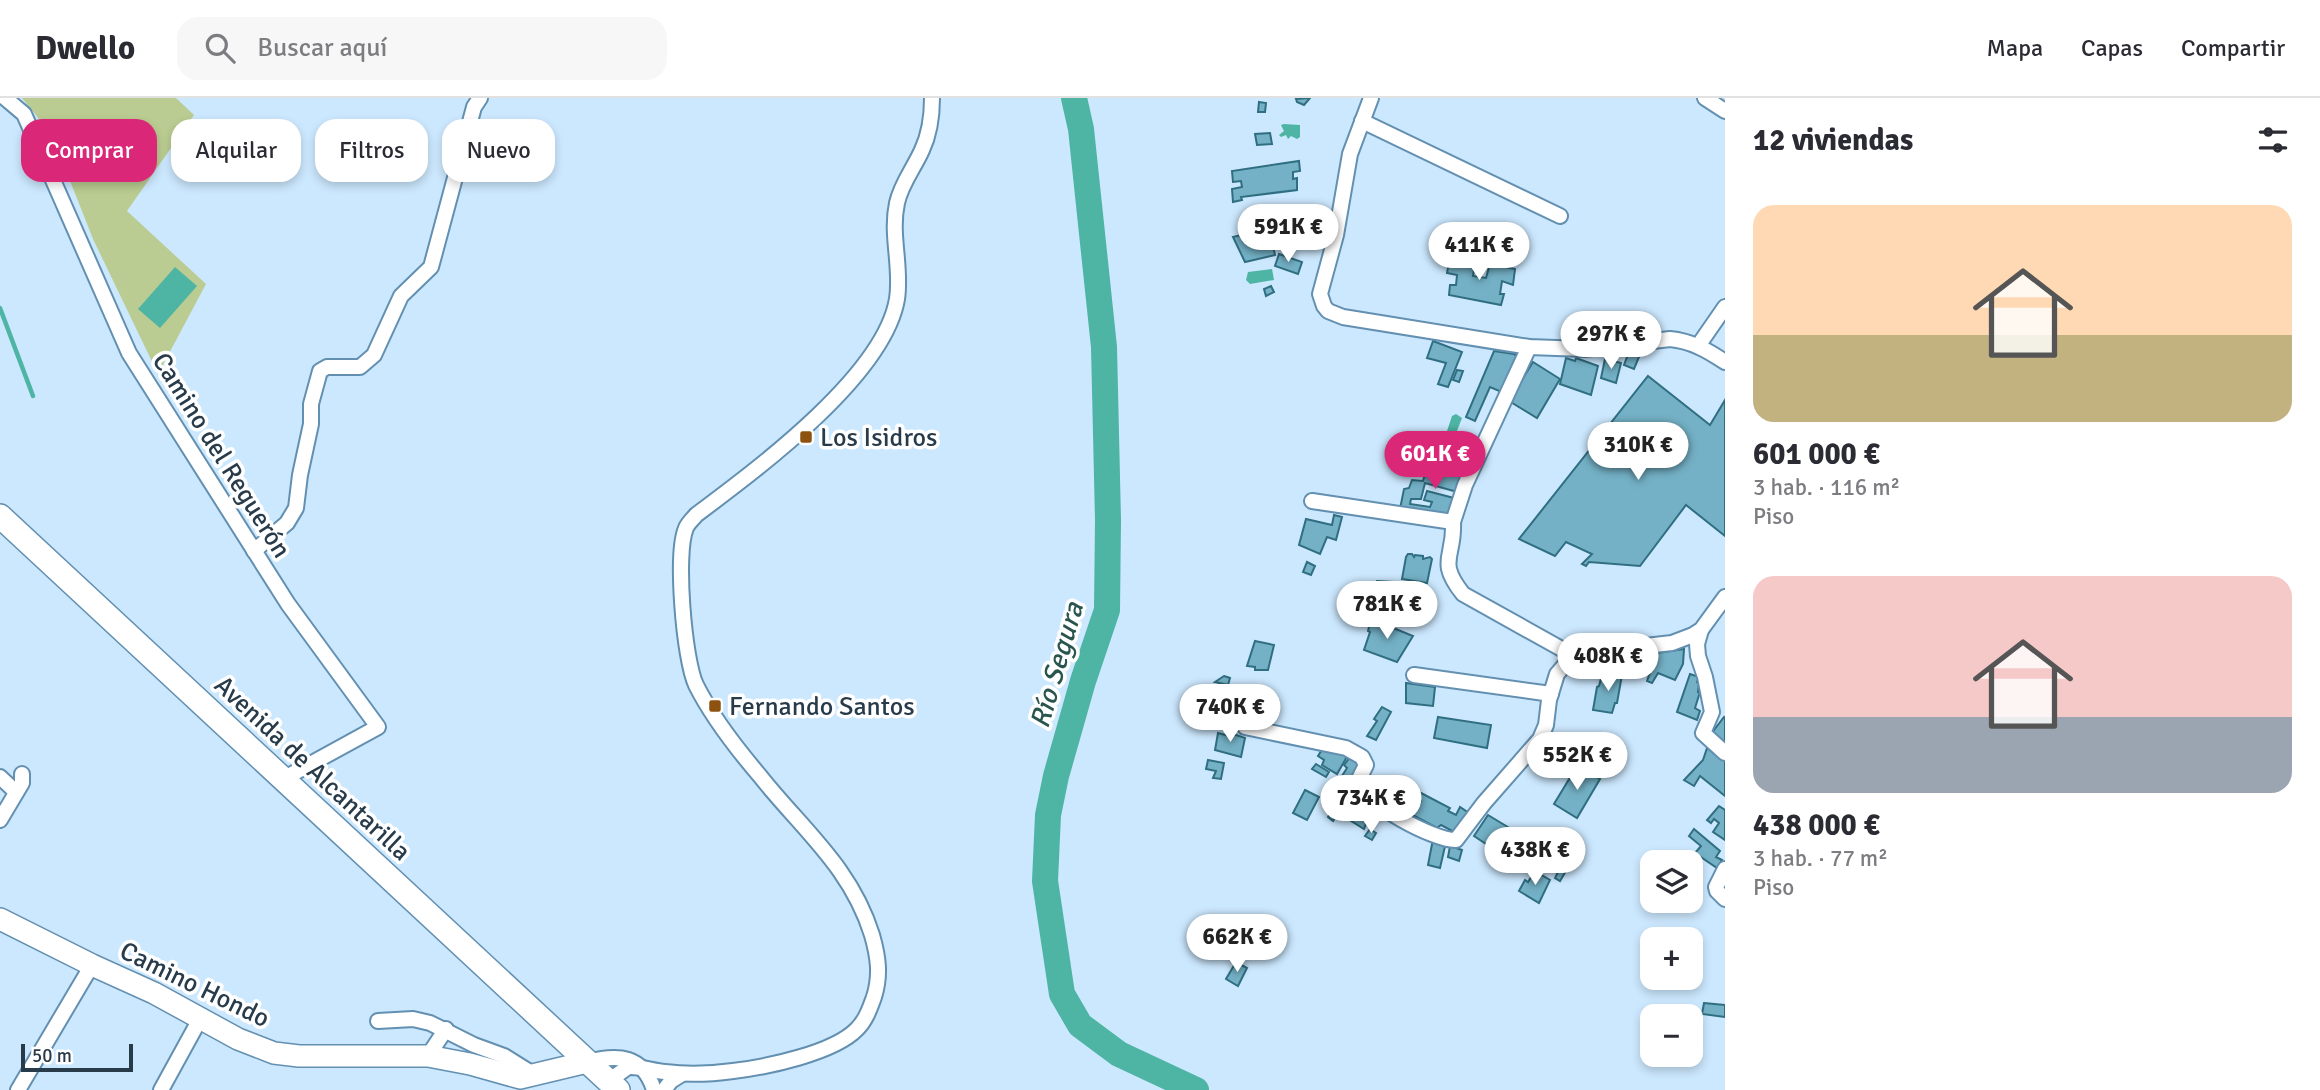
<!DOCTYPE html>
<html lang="es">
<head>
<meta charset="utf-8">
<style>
	:root { --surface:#fff; --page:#f7f7f7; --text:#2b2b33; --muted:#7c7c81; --line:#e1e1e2; --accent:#db2777 }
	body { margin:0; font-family:Signika,sans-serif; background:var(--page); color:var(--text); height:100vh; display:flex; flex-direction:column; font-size:26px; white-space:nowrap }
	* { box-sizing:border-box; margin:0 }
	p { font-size:23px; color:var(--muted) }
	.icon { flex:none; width:38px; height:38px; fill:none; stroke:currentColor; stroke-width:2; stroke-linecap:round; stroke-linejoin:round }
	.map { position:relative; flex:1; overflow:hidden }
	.sheet { display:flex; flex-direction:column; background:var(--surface); width:595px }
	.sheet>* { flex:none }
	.hud { position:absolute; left:21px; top:21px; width:665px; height:63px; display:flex; gap:14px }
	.tools { position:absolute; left:1640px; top:752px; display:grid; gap:14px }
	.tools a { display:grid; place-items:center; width:63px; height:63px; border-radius:14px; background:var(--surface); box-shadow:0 4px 10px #0003; font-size:35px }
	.scale { position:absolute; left:21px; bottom:18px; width:112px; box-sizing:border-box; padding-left:7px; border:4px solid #283b4a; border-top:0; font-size:19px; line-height:24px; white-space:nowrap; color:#283b4a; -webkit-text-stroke:5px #fff; paint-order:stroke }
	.price { position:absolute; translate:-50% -60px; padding:0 16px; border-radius:24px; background:#fff; color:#222; font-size:23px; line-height:46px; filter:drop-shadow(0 2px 4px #0008) }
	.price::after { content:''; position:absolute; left:50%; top:42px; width:21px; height:16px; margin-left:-10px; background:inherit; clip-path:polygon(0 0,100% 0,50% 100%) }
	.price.active { background:var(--accent); color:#fff }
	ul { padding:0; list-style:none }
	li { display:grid; align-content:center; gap:14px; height:371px; padding:0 28px }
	li span { display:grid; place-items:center; height:217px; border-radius:21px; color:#555 }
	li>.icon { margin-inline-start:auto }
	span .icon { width:126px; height:126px; fill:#fffc; stroke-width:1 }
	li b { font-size:30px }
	h2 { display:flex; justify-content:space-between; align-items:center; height:84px; padding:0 28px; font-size:30px }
	.tag { padding:0 24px; border-radius:21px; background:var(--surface); box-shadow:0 4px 10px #0003; font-size:24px; line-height:63px }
	.tag.active { background:var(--accent); color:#fff }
	header { display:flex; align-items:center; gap:42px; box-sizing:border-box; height:98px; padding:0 35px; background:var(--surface); border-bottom:2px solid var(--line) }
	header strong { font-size:33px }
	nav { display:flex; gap:38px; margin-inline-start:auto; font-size:24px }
	.search { width:490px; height:63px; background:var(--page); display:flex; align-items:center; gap:18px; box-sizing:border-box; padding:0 24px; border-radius:21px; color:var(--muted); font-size:26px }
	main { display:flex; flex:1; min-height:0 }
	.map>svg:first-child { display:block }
	.green { fill:#bacc91 }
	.water { fill:#4eb4a3 }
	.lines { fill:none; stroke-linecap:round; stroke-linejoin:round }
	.stream { stroke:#4eb4a3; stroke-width:4.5 }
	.river { stroke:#4eb4a3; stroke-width:26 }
	.building { fill:#74b1c6; stroke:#306e81; stroke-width:2 }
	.street-casing { stroke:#6390b1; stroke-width:18 }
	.secondary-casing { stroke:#6390b1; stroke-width:24 }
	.primary-casing { stroke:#6390b1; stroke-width:26 }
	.street { stroke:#fff; stroke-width:14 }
	.secondary { stroke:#fff; stroke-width:21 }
	.primary { stroke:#fff; stroke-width:23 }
	.poi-dot { fill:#8d5210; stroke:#fff; stroke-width:2.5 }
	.labels { text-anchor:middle; stroke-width:7; stroke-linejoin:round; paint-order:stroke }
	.poi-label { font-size:26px; fill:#283b4a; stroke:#fff; text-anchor:start }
	.street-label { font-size:26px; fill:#283b4a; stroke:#fff }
	.water-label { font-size:28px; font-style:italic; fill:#29554e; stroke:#fff }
</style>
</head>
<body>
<header>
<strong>Dwello</strong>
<div class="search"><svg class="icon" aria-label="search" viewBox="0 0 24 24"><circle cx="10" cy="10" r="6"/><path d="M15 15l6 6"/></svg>Buscar aquí</div>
<nav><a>Mapa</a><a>Capas</a><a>Compartir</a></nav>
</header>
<main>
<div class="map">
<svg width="1725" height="992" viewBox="0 0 1725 992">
	<rect width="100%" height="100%" fill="#cce8fe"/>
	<polygon class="green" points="22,0 176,0 194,17 127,113 206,186 158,276 93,141 52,37"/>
	<g class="water">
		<polygon points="1284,26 1300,27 1300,39 1297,41 1291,38 1288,41 1286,37 1281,39 1279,37 1284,33 1281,27"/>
		<polygon points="175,169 197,188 160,230 138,211"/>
		<polygon points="1272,171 1274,182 1250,186 1246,182 1248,174"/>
		<polygon points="1456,316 1462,320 1455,338 1447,333 1452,318"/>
		<polygon points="1236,587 1247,590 1242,607 1231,603"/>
	</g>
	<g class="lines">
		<polyline class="stream" points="0,210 33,298"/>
		<polyline class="river" points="1074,0 1081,31 1104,249 1108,422 1107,512 1083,583 1056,678 1048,717 1045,783 1062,896 1080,927 1119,956 1196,992"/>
	</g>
	<g class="building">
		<polygon points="1310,0 1304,7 1297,4 1296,1"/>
		<polygon points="1259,4 1266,5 1265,14 1258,14"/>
		<polygon points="1270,35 1272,46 1257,47 1255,36"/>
		<polygon points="1299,63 1300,73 1293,74 1293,81 1297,80 1297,92 1241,99 1242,102 1233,104 1232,91 1242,89 1241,83 1233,84 1232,73"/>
		<polygon points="1273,130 1274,137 1271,139 1275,157 1245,164 1233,139"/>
		<polygon points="1279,156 1302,164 1298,176 1275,168"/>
		<polygon points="1450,159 1475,165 1473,178 1486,180 1490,166 1515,171 1513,187 1502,183 1500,196 1504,196 1501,207 1449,197 1450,187 1456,187 1457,177 1447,175"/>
		<polygon points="1271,188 1274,194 1266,198 1264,191"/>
		<polygon points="1433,243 1462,254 1448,289 1438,286 1446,265 1427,260"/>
		<polygon points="1494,253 1514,256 1519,260 1504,295 1490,289 1475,323 1466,319"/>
		<polygon points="1629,254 1641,254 1634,271 1624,267"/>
		<polygon points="1566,260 1575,263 1576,260 1598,268 1591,297 1560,286"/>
		<polygon points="1605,261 1621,265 1616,285 1601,280"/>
		<polygon points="1533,264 1560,281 1537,320 1509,303"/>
		<polygon points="1457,272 1463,273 1459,284 1453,282"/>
		<polygon points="1648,278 1710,327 1725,302 1725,438 1686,407 1640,468 1589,464 1586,468 1582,466 1592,456 1566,444 1555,458 1519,441"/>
		<polygon points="1428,365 1446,370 1447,366 1468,373 1461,395 1425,385 1421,401 1411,401 1410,406 1430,409 1432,404 1424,402 1427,393 1454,400 1449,421 1400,411 1404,391 1409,390 1412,382 1423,383"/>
		<polygon points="1334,417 1342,419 1336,442 1327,439 1320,456 1299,447 1306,421 1332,427"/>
		<polygon points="1408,456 1412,456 1414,459 1415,457 1423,458 1423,461 1430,459 1432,461 1427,485 1402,481 1406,459"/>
		<polygon points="1307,464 1315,468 1311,477 1303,474"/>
		<polygon points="1377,483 1393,484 1388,510 1372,506"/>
		<polygon points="1371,521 1413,538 1397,564 1364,552 1370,534 1368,533"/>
		<polygon points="1255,543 1274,547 1268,572 1255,572 1255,569 1247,568"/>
		<polygon points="1684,551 1683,566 1675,582 1658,575 1652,585 1647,583 1657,555"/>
		<polygon points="1616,575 1622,577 1617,605 1615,605 1612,615 1593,612 1597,589 1599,588 1602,577 1610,579 1610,577 1616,578"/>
		<polygon points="1690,576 1699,579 1697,584 1699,586 1698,594 1700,594 1695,610 1700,613 1697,622 1677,614"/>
		<polygon points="1224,578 1230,580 1228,587 1215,584"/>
		<polygon points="1406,585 1435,589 1433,608 1406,605"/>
		<polygon points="1217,592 1226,595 1221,616 1211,613"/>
		<polygon points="1382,609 1391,614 1376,642 1367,638 1377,623 1374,621"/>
		<polygon points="1438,619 1491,627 1487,650 1434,640"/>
		<polygon points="1724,619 1725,620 1725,647 1711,636"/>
		<polygon points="1218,635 1229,638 1230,635 1245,640 1241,659 1215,652"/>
		<polygon points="1323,650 1348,657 1337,676 1322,667 1324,662 1318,658"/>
		<polygon points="1707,650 1725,663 1725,698 1700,678 1694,688 1684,682 1703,662"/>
		<polygon points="1351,658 1362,668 1343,693 1334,689 1344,678 1342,678 1347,670 1344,667"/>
		<polygon points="1208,662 1224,665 1221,681 1213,680 1216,673 1206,671"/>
		<polygon points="1316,666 1329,674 1326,679 1312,671"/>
		<polygon points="1577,668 1600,681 1577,720 1554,706"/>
		<polygon points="1305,692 1319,699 1307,722 1293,715"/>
		<polygon points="1421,695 1450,710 1448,713 1456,717 1460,709 1469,715 1456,735 1441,727 1437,730 1407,714 1408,711 1415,714 1421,703 1418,701"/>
		<polygon points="1357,697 1367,703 1366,706 1368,708 1361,719 1367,723 1364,731 1345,719 1343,713"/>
		<polygon points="1337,703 1344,707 1333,723 1328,719"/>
		<polygon points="1719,708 1725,712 1725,742 1713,734 1719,725 1714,721 1711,725 1707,722"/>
		<polygon points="1488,717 1516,734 1507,748 1499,743 1492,750 1474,738"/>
		<polygon points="1370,731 1376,735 1372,742 1365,738"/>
		<polygon points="1694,731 1720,753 1716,759 1722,762 1717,770 1695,755 1701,748 1689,738"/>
		<polygon points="1433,741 1446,744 1440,770 1428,767"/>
		<polygon points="1522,744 1531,750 1533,747 1546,755 1549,753 1570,766 1560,783 1555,780 1559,772 1542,762 1534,773 1512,761"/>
		<polygon points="1450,748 1462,752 1459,763 1448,759"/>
		<polygon points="1538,775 1550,782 1539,805 1519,793 1525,782 1528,784 1533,776 1536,778"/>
		<polygon points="1236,864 1247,870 1238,888 1226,881"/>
		<polygon points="1704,905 1725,907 1725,919 1702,916"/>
	</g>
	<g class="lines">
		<defs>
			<g id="street">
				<polyline points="5,0 24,16 129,255 288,506 378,629 283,681"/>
				<path d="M1371 0 1350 56 1336 137 1320 196 1324 208 1328 213 1343 219 1529 249 1584 251 1670 241C1691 243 1707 252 1725 264"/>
				<polyline points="1705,0 1725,13"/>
				<polyline points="1362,23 1560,118"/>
				<polyline points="1698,248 1725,209"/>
				<polyline points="1312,403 1453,424 1465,387 1529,249"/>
				<path d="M1453 424C1455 460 1436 462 1463 496L1576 559"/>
				<polyline points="254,453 287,425 296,410 300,377 311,326 311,306 320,273 327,269 360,269 374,257 401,198 431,169 474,9 480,0"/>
				<polyline points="1701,532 1697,546 1698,558 1705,579 1712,614 1703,635 1725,655"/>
				<polyline points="1414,577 1551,596"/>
				<path d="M1245 629 1346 650 1362 659 1366 667 1358 683C1363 705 1435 743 1456 742L1484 705 1540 641 1546 627 1549 602 1557 576 1569 562 1584 555 1672 545 1693 537 1701 532 1725 499"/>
				<polyline points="0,679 16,694"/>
				<polyline points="0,722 22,685 22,676"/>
				<polyline points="1725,771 1716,789 1717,793 1725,801"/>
				<polyline points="378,923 413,921 430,925 474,947 504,958 536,978"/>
				<polyline points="428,958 446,931"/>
				<path d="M587 964C618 956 643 957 654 992"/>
				<path d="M614 988 617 977 628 969C640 968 653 973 665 974 688 977 711 976 733 973 767 969 834 955 857 931 866 922 870 910 874 899 881 877 878 858 872 837 851 769 802 731 760 678 737 651 712 619 696 587 684 562 675 455 686 430 688 425 693 421 696 417 756 372 884 278 897 201 902 169 890 137 897 105 901 86 914 70 922 52 930 35 932 19 932 0"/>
				<polyline points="18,992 92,867"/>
				<polyline points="161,992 200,921"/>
				<polyline points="664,992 671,983 682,976"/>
			</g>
			<polyline id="secondary" points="0,821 92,867 154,895 238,941 274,955 299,958 428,958 470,966 520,980 587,964"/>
			<polyline id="primary" points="0,418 618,992"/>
		</defs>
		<use href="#street" class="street-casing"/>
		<use href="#secondary" class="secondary-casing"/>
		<use href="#primary" class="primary-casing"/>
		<use href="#street" class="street"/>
		<use href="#secondary" class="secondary"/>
		<use href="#primary" class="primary"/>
	</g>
	<g class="poi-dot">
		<rect x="799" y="332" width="14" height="14" rx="3.5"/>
		<rect x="708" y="601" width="14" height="14" rx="3.5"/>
	</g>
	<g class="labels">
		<g class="poi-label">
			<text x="820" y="348">Los Isidros</text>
			<text x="729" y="617">Fernando Santos</text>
		</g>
		<g class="street-label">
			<text transform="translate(222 357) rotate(58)" y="9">Camino del Reguerón</text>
			<text transform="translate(313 670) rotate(43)" y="9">Avenida de Alcantarilla</text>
			<text transform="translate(195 886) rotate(26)" y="9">Camino Hondo</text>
		</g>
		<g class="water-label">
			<text transform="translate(1056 567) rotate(-74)" y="10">Río Segura</text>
		</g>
	</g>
</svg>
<div class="tools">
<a><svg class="icon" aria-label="layers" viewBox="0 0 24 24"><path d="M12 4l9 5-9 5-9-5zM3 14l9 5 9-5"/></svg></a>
<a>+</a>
<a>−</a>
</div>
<div class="scale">50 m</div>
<b class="price" style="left:1288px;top:166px">591K €</b>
<b class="price" style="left:1479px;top:184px">411K €</b>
<b class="price" style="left:1611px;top:273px">297K €</b>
<b class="price" style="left:1638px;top:384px">310K €</b>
<b class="price active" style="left:1435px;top:393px">601K €</b>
<b class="price" style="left:1387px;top:543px">781K €</b>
<b class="price" style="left:1608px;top:595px">408K €</b>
<b class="price" style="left:1230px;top:646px">740K €</b>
<b class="price" style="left:1577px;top:694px">552K €</b>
<b class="price" style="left:1371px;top:737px">734K €</b>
<b class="price" style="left:1535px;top:789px">438K €</b>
<b class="price" style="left:1237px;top:876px">662K €</b>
<div class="hud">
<a class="tag active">Comprar</a>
<a class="tag">Alquilar</a>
<a class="tag">Filtros</a>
<a class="tag">Nuevo</a>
</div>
</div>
<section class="sheet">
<h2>12 viviendas<svg class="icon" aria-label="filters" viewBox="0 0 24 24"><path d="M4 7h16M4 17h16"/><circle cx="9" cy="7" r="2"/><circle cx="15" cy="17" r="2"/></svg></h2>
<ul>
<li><span style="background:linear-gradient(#ffd9b3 60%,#c2b280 0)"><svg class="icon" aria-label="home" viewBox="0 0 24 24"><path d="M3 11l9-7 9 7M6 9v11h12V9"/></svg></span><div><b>601 000 €</b><p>3 hab. · 116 m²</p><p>Piso</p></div></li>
<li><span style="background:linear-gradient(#f6c9c9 65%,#9aa5b1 0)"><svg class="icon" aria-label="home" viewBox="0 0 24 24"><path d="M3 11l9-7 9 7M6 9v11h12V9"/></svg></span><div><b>438 000 €</b><p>3 hab. · 77 m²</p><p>Piso</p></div></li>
</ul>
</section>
</main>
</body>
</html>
